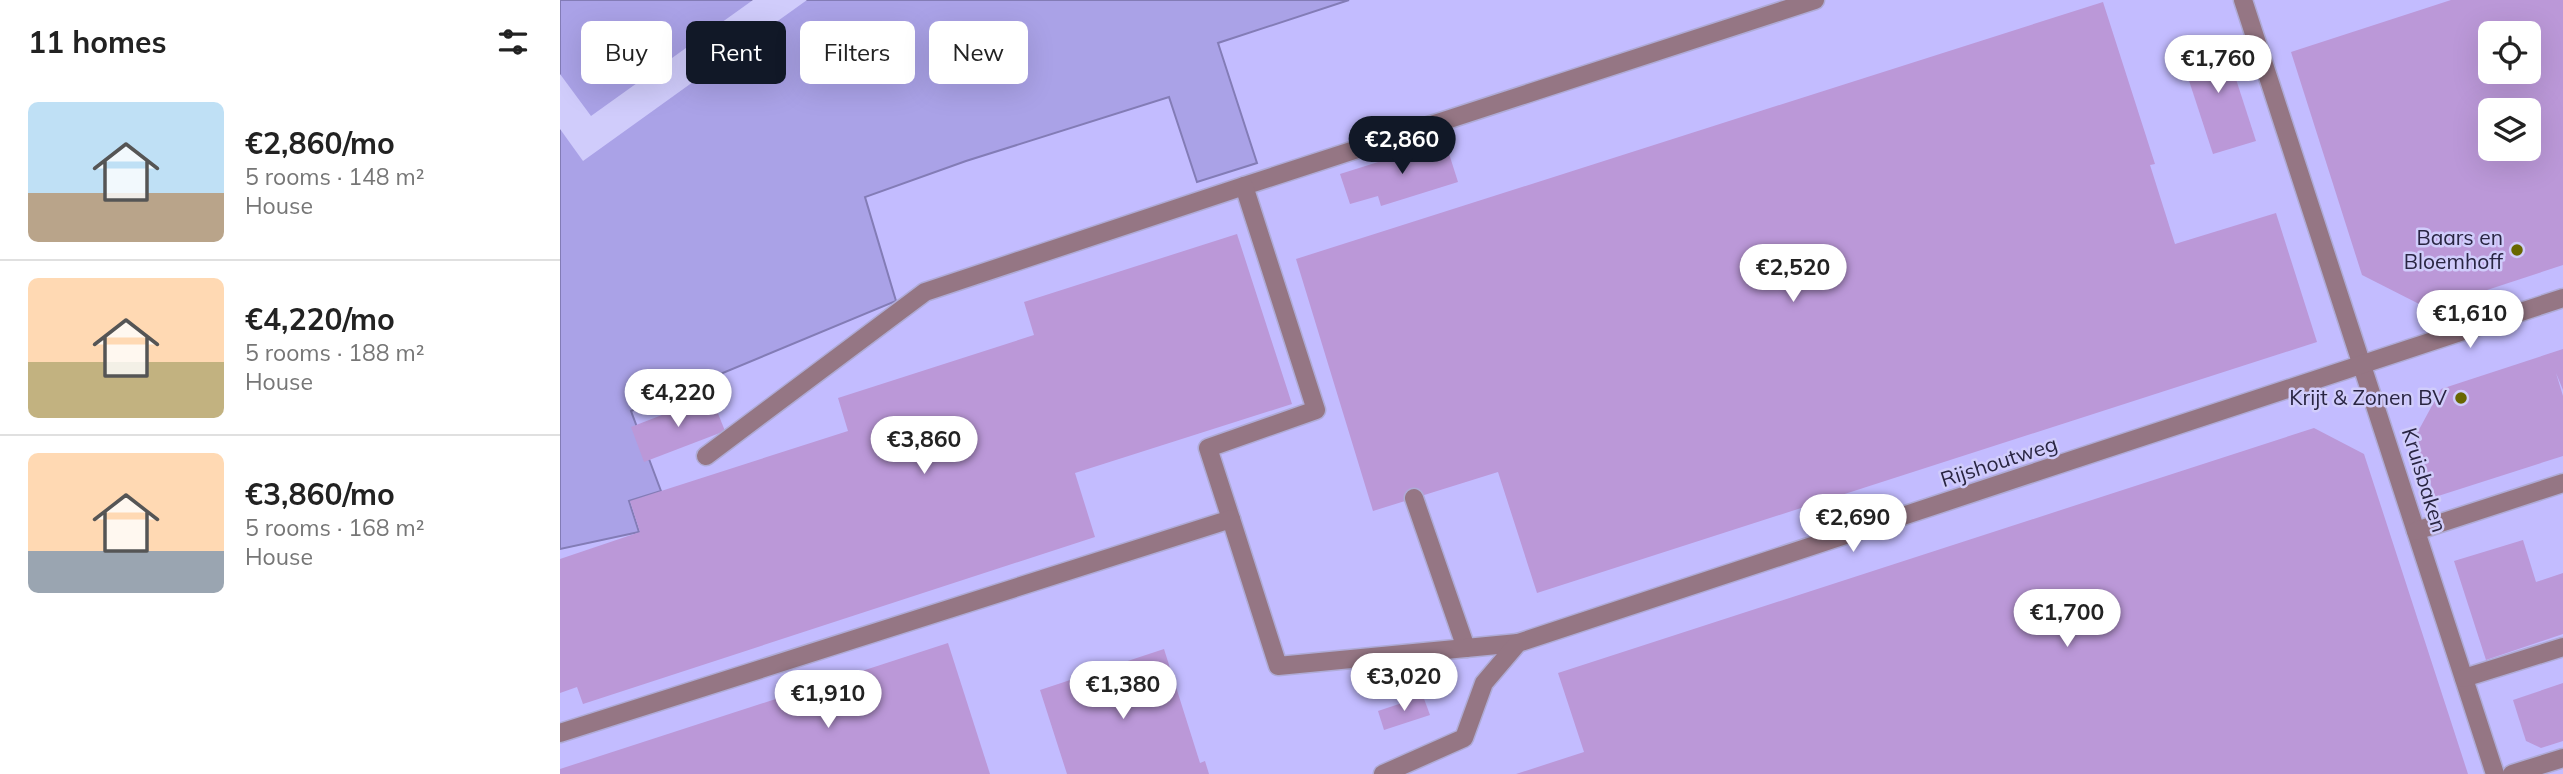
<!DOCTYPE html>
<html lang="en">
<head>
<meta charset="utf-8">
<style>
	:root { --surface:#fff; --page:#f6f6f6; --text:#222; --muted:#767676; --line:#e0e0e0; --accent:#111827 }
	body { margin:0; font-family:Mulish,sans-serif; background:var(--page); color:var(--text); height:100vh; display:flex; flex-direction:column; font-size:26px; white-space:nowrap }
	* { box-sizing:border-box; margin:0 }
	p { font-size:23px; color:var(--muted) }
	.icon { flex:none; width:38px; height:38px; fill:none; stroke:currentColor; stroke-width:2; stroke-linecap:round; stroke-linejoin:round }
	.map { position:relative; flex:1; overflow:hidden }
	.sheet { display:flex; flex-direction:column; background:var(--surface); width:560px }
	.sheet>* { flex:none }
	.hud { position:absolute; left:21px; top:21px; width:665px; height:63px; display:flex; gap:14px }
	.controls { position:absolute; left:1918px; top:21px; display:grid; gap:14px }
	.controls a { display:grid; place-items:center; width:63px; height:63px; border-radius:10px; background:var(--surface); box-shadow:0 7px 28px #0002; font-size:35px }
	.price { position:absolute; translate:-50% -60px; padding:0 16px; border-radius:24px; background:#fff; color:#222; font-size:23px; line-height:46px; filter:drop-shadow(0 2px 4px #0008) }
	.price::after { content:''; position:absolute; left:50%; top:42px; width:21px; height:16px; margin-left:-10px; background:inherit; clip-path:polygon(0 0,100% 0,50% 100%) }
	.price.selected { background:var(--accent); color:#fff }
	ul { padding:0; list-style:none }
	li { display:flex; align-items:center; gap:21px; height:175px; padding:0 28px }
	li+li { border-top:2px solid var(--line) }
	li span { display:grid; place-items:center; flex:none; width:196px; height:140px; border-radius:10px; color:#555 }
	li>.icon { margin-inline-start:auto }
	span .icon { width:84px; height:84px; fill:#fffc; stroke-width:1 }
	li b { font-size:30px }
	h2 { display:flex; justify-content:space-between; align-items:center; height:84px; padding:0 28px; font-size:30px }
	.chip { padding:0 24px; border-radius:10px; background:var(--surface); box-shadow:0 7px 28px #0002; font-size:24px; line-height:63px }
	.chip.selected { background:var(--accent); color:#fff }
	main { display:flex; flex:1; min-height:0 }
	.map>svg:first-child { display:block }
	.built { fill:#c3bcff; fill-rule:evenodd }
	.water { fill:#aaa2e7; stroke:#837cb6; stroke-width:2 }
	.pier { fill:#d0ccfb }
	.building { fill:#bb98d8; fill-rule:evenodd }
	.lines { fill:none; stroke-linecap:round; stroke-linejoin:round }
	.minor-casing { stroke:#afabd6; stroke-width:21 }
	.minor { stroke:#957684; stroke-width:18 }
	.poi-dot { fill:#686700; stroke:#d0ccfb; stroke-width:2.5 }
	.labels { text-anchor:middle; stroke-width:5; stroke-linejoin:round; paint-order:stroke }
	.poi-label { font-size:21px; fill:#292542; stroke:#d0ccfb; text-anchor:end }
	.street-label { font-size:21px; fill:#292542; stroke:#d0ccfb }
</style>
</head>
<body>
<main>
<section class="sheet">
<h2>11 homes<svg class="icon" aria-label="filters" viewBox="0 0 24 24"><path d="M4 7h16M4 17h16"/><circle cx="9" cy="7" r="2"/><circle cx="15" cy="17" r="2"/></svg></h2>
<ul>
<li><span style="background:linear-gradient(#bfe0f5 65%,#b9a48a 0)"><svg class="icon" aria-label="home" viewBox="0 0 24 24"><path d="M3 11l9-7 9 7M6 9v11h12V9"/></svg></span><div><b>€2,860/mo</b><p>5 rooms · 148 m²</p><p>House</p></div></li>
<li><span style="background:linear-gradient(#ffd9b3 60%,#c2b280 0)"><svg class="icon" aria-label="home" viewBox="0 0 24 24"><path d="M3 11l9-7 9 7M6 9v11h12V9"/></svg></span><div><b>€4,220/mo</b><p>5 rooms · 188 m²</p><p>House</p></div></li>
<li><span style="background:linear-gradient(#ffd9b3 70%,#9aa5b1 0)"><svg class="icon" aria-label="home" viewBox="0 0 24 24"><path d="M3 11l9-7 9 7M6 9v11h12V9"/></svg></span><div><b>€3,860/mo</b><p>5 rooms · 168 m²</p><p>House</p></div></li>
</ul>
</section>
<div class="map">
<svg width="2003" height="774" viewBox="0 0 2003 774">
	<rect width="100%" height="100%" fill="#d0ccfb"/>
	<path class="built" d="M0 0H2003V774H0ZM1930 33H1969V72H1930ZM1930 110H1969V149H1930Z"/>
	<polygon class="water" points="0,0 789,0 658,43 697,163 637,182 609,97 406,161 305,197 336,301 71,411 101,491 69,501 79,532 0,549"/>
	<polygon class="pier" points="193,0 247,0 23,161 0,129 0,74 31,116"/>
	<g class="building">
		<path d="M1891 0H2003V265L1869 309 1802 275 1731 52ZM1930 33H1969V72H1930ZM1930 110H1969V149H1930Z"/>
		<polygon points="1543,2 1595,164 1590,165 1615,244 1716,213 1757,342 977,593 938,472 813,511 736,259"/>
		<polygon points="1662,36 1696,141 1653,154 1619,50"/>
		<polygon points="885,141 898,182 821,206 818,196 790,204 780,174"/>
		<polygon points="677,234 732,404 515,473 535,537 23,704 17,687 0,693 0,559 80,532 70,501 288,431 278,398 474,335 464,302"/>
		<polygon points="2003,349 2003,390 1996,373 2003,396 2003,456 1875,497 1855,437 1881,389"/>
		<polygon points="151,396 165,431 84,462 71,427"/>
		<polygon points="1754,428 1804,454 1908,774 956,774 1024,752 998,673"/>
		<polygon points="1963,540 1976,582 2003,573 2003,634 1926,660 1894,561"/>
		<polygon points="388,643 430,774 0,774 0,769"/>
		<polygon points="604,649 640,763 645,761 649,774 507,774 480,690"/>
		<polygon points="2003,683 2003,741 1981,748 1966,741 1953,700"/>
		<polygon points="863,696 870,715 824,730 818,711"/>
	</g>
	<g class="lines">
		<defs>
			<g id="minor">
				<polyline points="1683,0 1935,774"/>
				<polyline points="684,186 1255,0"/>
				<polyline points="146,456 365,292 684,186 756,410 648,448 671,519"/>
				<polyline points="854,498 906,648"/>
				<polyline points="1856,531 2003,483"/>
				<polyline points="1904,678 2003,647"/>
				<polyline points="0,733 671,519 718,666 958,643"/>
				<polyline points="823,774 904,738 924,683 958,643 2003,298"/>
				<polyline points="1952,774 2003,758"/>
			</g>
		</defs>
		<use href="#minor" class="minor-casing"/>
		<use href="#minor" class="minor"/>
	</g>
	<g class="poi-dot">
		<circle cx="1957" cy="250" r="7"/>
		<circle cx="1901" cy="398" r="7"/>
	</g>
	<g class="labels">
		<g class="poi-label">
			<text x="1943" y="245">Baars en<tspan x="1943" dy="24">Bloemhoff</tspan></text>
			<text x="1887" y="405">Krijt &amp; Zonen BV</text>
		</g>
		<g class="street-label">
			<text transform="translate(1439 462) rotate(-18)" y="7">Rijshoutweg</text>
			<text transform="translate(1864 480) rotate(73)" y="7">Kruisbaken</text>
		</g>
	</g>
</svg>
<div class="controls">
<a><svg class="icon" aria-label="locate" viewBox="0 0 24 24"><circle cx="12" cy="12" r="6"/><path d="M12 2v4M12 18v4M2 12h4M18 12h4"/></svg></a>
<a><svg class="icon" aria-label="layers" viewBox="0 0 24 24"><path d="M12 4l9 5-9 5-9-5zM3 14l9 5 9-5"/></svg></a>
</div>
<b class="price" style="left:1658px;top:95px">€1,760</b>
<b class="price selected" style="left:842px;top:176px">€2,860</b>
<b class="price" style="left:1233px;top:304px">€2,520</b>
<b class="price" style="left:1910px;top:350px">€1,610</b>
<b class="price" style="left:118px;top:429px">€4,220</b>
<b class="price" style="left:364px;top:476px">€3,860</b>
<b class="price" style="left:1293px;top:554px">€2,690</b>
<b class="price" style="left:1507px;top:649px">€1,700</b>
<b class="price" style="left:844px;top:713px">€3,020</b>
<b class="price" style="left:563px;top:721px">€1,380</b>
<b class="price" style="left:268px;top:730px">€1,910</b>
<div class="hud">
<a class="chip">Buy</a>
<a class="chip selected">Rent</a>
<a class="chip">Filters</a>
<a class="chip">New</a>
</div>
</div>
</main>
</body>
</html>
